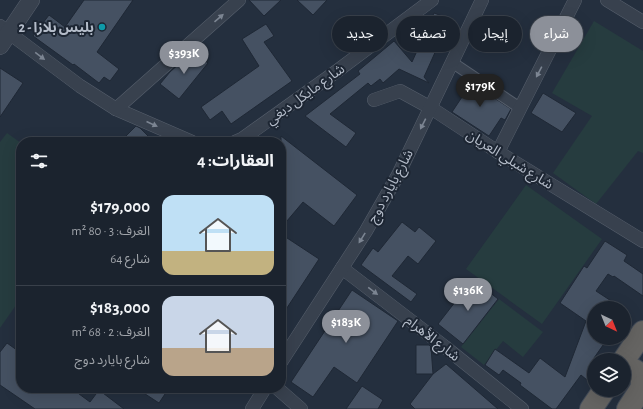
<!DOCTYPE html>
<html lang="ar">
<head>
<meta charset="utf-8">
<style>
	:root { --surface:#1b232e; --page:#242b36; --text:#f1f3f6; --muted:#a0a4aa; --line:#39404a; --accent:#8c9099 }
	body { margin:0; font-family:"Alegreya Sans","Noto Sans Arabic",sans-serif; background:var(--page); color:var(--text); direction:rtl; height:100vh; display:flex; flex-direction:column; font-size:15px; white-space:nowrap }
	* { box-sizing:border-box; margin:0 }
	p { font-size:13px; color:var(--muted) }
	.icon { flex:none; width:22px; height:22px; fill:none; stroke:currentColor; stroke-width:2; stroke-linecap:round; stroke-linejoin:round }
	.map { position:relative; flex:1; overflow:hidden; direction:ltr }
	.side { position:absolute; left:16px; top:137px; width:270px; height:256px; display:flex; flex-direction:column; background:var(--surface); border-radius:16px; box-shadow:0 4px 16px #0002,0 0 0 1px var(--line); direction:rtl }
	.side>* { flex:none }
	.top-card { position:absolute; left:298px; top:16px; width:285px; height:36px; direction:rtl; display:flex; gap:8px }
	.needle { width:26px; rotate:137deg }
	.fabs { position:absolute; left:587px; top:301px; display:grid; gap:8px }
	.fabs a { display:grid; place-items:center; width:44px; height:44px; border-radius:50%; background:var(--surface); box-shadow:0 4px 16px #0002,0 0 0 1px var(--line); font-size:20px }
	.price { position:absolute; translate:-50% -34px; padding:0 9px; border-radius:14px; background:var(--accent); color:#fff; font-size:13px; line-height:26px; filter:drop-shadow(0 1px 2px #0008) }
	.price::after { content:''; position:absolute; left:50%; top:24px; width:12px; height:9px; margin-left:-6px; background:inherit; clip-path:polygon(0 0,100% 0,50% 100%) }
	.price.current { background:#222; color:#fff }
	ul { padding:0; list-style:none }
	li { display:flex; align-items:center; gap:12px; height:100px; padding:0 12px }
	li+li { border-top:1px solid var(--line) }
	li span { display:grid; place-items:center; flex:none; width:112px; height:80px; border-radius:12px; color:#555 }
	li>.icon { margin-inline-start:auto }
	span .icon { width:48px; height:48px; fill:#fffc; stroke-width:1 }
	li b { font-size:17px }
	h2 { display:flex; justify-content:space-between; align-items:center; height:48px; padding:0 12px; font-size:17px }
	.chip { padding:0 14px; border-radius:18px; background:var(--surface); box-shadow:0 4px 16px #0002,0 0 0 1px var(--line); font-size:14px; line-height:36px }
	.chip.current { background:var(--accent); color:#fff }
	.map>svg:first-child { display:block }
	.green { fill:#263c3f }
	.building { fill:#455162; stroke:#1f2835 }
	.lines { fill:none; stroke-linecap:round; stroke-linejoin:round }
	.pedestrian-casing { stroke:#565f6c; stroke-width:12 }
	.minor-casing { stroke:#565f6c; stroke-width:14 }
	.tertiary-casing { stroke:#565f6c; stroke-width:18 }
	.trunk-casing { stroke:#434c59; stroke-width:24 }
	.pedestrian { stroke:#38414e; stroke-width:10 }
	.minor { stroke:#38414e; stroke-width:13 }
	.tertiary { stroke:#38414e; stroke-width:17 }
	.trunk { stroke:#656462; stroke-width:22 }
	.oneway { fill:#7c8592 }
	.culture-dot { fill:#0f9aa8; stroke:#1d2633; stroke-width:1.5 }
	.labels { text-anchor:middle; stroke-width:4; stroke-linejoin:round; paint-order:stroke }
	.poi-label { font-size:14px; font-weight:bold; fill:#b4bcc9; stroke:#1d2633; text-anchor:end }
	.street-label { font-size:14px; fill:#b4bcc9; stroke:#1d2633 }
</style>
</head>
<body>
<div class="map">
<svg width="643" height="409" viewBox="0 0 643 409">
	<rect width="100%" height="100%" fill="#242f3e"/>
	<g class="green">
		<polygon points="594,21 643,51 643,153 638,151 596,204 553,173 592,116 552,93"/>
		<polygon points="7,133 21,143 21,298 0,328 0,142"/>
		<polygon points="526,185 602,239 542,324 466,269"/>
		<polygon points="499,299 543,332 523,357 503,341 484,365 461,347"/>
	</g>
	<g class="building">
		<polygon points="84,0 133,0 97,52 119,69 110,81 104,77 99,83 74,64 73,65 33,36 49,15 65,27"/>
		<polygon points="249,0 281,0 264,16"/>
		<polygon points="297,0 327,0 313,15"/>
		<polygon points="434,13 450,19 424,77 429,83 399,69 383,83 380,79 371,86 368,83 330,114 356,133 346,147 305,116 360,74 358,71 394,41 412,62"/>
		<polygon points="266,24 274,36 264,42 292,81 231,124 222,111 210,120 201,107 259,66 242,39"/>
		<polygon points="193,51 208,63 179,99 160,84 170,72"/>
		<polygon points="0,68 23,83 0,117"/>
		<polygon points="464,78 511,109 505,120 501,118 489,136 452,112 464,94 457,89"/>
		<polygon points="543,93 576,113 562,132 531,113"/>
		<polygon points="136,126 140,128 154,142 120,142"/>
		<polygon points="281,136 357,195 334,226 303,202 281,228"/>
		<polygon points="402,222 415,232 419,227 436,241 418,264 408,256 392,276 417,294 411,302 361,265 373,248 378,252"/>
		<polygon points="281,234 319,259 281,317"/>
		<polygon points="605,241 627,255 624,261 643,274 643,296 614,276 613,277 608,274 596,291 622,308 594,308 594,338 608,338 594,358 594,372 587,380 581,375 556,409 552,409 520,385 521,383 503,370 499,375 485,365 495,349 529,373 540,358 565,377 586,321 560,303 584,266 587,268"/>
		<polygon points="473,279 498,299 463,344 438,324"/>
		<polygon points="352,290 398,321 357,383 334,367 313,397 291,382"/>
		<polygon points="7,343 21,353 21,388 71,388 90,402 99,390 124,409 35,409 0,385 0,352"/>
		<polygon points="416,345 429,345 431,347 433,374 416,374"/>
		<polygon points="446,364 498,409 415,409 410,404 433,374"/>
		<polygon points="362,386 383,400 378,409 346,409"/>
		<polygon points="136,388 169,388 159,403"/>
	</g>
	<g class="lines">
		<defs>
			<polyline id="pedestrian" points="453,63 520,108"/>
			<g id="minor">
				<polyline points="607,0 643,22"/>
				<polyline points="0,26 80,86 116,109 192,142"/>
				<polyline points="374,100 400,91 431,108 498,152 643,241"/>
				<polyline points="116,109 239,0"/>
				<polyline points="235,142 242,139 337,71 432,0"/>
				<polyline points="498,152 575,0"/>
				<polyline points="342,268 445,347 522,409"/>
				<polyline points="281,362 366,231 398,175 482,0"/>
				<polyline points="277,388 301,409"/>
				<polyline points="252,409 265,388"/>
			</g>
			<polyline id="tertiary" points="0,46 31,0"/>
			<g id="trunk">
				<polyline points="624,360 643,332"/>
				<path d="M624 368C637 368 642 375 642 387"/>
				<polyline points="591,409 604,390"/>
				<polyline points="628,409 643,386"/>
			</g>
		</defs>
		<use href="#pedestrian" class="pedestrian-casing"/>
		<use href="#minor" class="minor-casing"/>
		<use href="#tertiary" class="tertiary-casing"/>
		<use href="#trunk" class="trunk-casing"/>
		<use href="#pedestrian" class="pedestrian"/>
		<use href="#minor" class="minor"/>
		<use href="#tertiary" class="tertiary"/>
		<use href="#trunk" class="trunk"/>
	</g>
	<defs><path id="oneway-solid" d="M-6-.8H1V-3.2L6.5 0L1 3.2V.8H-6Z"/></defs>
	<g class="oneway">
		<use href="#oneway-solid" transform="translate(219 18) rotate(-41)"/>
		<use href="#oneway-solid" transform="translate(40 56) rotate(37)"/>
		<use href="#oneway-solid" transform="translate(539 72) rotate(118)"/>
		<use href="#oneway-solid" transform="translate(152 124) rotate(24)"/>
		<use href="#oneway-solid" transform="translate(423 124) rotate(117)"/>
		<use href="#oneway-solid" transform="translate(362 238) rotate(122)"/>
		<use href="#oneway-solid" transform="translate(373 291) rotate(37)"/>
	</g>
	<circle class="culture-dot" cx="102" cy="27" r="4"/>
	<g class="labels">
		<g class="poi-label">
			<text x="94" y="32">2 - بليس بلازا</text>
		</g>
		<g class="street-label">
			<text transform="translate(305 94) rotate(-36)" y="5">شارع مايكل دبغي</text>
			<text transform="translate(510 159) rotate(32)" y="5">شارع شبلي العريان</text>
			<text transform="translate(390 186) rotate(-62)" y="5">شارع بايارد دوج</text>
			<text transform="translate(433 338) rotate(38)" y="5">شارع الأهرام</text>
		</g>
	</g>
</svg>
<div class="fabs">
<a><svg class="needle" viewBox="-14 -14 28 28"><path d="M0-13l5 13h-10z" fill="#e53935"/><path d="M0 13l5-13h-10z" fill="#a0a4aa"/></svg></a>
<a><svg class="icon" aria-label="layers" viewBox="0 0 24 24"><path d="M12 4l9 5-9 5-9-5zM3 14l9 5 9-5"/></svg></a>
</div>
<b class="price" style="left:184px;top:75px">$393K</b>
<b class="price current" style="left:480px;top:108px">$179K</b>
<b class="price" style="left:468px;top:312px">$136K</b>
<b class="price" style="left:346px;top:344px">$183K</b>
<div class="top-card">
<a class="chip current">شراء</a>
<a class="chip">إيجار</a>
<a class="chip">تصفية</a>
<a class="chip">جديد</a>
</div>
<section class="side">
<h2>العقارات: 4<svg class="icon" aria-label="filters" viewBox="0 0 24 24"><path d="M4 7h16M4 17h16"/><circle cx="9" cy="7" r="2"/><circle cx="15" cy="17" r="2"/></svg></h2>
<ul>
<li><span style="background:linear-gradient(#bfe0f5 70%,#c2b280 0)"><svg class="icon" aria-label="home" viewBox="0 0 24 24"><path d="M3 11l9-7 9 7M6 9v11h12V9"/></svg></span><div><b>$179,000</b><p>الغرف: 3 · 80 m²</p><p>شارع 64</p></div></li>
<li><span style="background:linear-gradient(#c9d6e8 65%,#b9a48a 0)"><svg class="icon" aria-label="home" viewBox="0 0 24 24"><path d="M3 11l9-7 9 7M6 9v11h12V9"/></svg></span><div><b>$183,000</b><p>الغرف: 2 · 68 m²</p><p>شارع بايارد دوج</p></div></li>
</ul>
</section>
</div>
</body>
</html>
